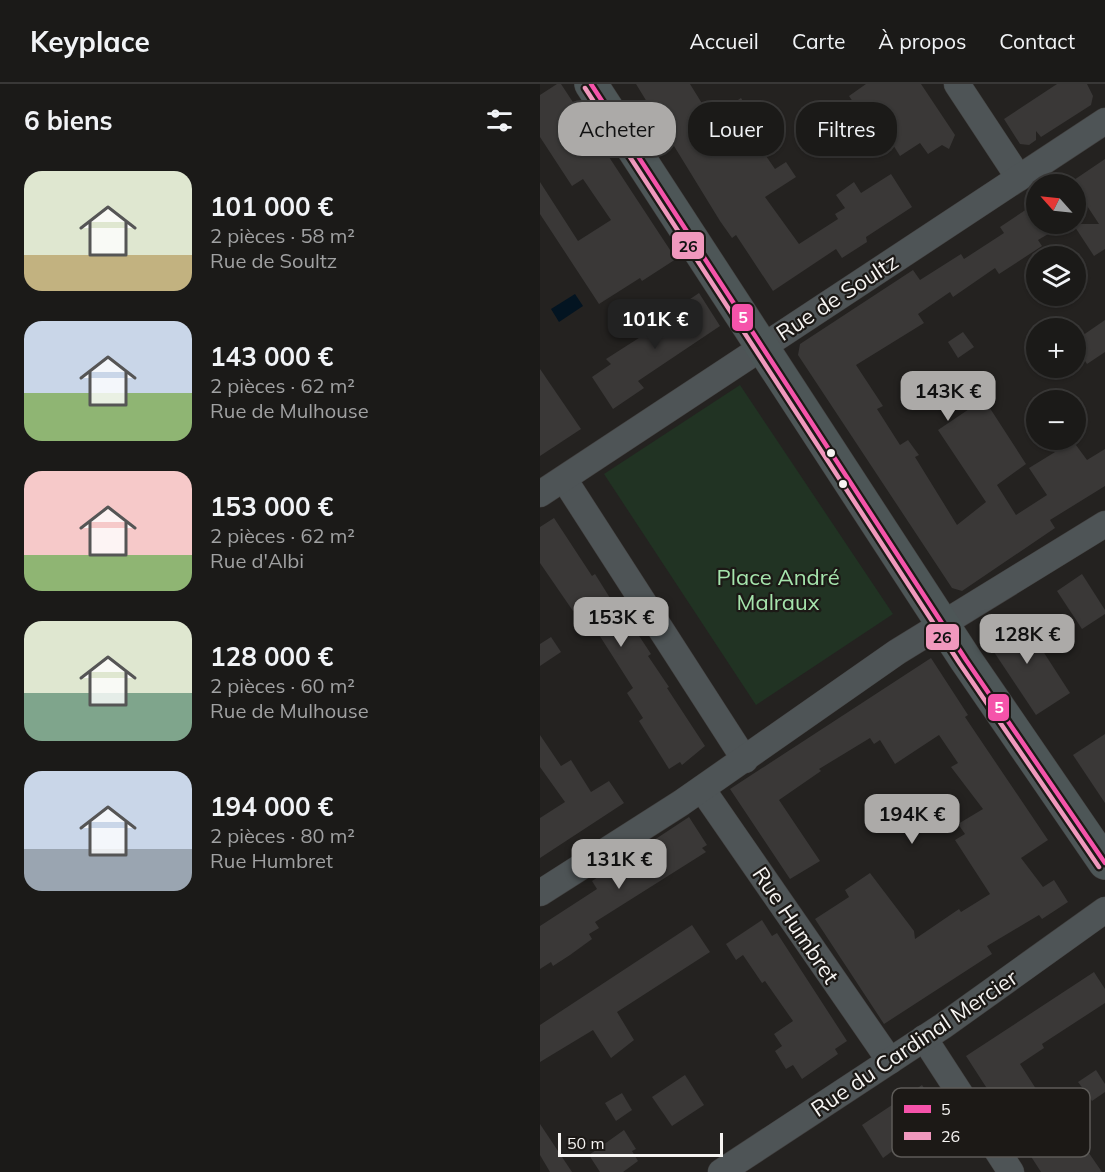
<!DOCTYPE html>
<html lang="fr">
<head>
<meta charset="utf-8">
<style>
	:root { --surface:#1b1a18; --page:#282725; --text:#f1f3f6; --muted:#a0a1a2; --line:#393837; --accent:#acaaa8 }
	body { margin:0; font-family:Mulish,sans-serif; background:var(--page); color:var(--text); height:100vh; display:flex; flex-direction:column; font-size:22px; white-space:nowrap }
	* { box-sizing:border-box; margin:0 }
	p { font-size:20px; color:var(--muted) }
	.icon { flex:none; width:33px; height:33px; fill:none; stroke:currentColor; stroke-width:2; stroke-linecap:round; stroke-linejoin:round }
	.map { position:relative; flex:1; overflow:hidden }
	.side { display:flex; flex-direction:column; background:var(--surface); width:540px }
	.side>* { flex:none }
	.top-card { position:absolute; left:18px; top:18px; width:456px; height:54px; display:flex; gap:12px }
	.needle { width:39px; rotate:297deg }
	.controls { position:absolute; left:486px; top:90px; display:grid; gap:12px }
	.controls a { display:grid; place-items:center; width:60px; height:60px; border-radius:50%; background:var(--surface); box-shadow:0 2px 4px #0004,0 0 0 2px var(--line); font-size:30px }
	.scale { position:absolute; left:18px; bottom:15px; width:165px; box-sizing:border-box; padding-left:6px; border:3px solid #f6f4f2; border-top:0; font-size:16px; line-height:21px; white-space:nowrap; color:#f6f4f2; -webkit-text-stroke:4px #1c1916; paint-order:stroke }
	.price { position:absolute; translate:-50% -51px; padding:0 14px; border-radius:12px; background:var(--accent); color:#111; font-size:20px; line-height:39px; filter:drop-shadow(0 2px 3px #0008) }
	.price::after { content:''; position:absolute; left:50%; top:36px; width:18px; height:14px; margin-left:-9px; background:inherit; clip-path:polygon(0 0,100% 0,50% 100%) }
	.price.on { background:#222; color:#fff }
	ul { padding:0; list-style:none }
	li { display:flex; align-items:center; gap:18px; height:150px; padding:0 24px }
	li span { display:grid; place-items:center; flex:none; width:168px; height:120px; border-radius:18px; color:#555 }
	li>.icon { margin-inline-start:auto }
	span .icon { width:72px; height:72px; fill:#fffc; stroke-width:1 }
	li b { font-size:26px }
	h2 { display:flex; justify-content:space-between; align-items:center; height:72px; padding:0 24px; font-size:26px }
	.tag { padding:0 21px; border-radius:24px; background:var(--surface); box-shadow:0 2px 4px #0004,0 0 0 2px var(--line); font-size:21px; line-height:54px }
	.tag.on { background:var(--accent); color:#111 }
	header { display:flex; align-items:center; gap:36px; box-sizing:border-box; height:84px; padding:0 30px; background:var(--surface); border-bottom:2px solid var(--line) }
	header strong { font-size:28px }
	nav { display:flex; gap:33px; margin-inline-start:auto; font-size:21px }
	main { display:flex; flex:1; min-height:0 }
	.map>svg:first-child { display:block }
	.green { fill:#213323 }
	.water { fill:#031421 }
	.building { fill:#3a3837 }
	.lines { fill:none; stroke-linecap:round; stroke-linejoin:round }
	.street-casing { stroke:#413f3e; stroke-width:27 }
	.secondary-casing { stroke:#413f3e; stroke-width:34 }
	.street { stroke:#4e5456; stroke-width:26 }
	.secondary { stroke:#4d5657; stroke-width:33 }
	.bus-1-casing { stroke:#1c1916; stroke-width:9 }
	.bus-2-casing { stroke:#1c1916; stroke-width:9 }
	.bus-1 { stroke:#f553aa; stroke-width:4.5 }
	.bus-2 { stroke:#f098bd; stroke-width:4.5 }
	.bus-dot { fill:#f6f4f2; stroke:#1c1916; stroke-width:2 }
	.labels { text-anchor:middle; stroke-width:4.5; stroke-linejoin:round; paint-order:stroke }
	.street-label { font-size:22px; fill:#f6f4f2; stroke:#1c1916 }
	.park-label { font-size:22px; fill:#a5e4ac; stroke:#1c1916 }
	.key { fill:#1c1916; stroke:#5d5b58; stroke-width:1.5 }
	.key-label { font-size:16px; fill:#f6f4f2 }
	.line-badge { stroke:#1c1916; stroke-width:2 }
	.badge-label { font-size:16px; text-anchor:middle; font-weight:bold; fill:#fff }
	.pale-badge-label { font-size:16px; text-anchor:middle; font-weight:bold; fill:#111 }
</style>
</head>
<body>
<header>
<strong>Keyplace</strong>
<nav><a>Accueil</a><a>Carte</a><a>À propos</a><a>Contact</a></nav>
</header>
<main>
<section class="side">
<h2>6 biens<svg class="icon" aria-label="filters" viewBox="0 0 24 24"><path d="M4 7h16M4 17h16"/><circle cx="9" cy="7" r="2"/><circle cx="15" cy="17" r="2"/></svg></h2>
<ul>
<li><span style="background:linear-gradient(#dfe7d0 70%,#c2b280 0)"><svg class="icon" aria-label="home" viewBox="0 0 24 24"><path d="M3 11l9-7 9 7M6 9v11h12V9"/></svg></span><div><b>101 000 €</b><p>2 pièces · 58 m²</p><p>Rue de Soultz</p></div></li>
<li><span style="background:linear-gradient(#c9d6e8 60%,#8fb573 0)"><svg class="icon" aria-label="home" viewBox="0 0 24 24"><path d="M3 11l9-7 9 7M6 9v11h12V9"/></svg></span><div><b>143 000 €</b><p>2 pièces · 62 m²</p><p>Rue de Mulhouse</p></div></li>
<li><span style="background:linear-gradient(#f6c9c9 70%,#8fb573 0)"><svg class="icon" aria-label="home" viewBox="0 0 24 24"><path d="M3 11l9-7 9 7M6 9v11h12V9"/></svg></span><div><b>153 000 €</b><p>2 pièces · 62 m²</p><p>Rue d'Albi</p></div></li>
<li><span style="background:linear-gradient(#dfe7d0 60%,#7fa58c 0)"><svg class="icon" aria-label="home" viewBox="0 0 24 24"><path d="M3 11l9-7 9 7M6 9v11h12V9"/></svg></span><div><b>128 000 €</b><p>2 pièces · 60 m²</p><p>Rue de Mulhouse</p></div></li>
<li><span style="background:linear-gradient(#c9d6e8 65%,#9aa5b1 0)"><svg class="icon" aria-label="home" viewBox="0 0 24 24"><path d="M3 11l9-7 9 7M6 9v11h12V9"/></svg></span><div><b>194 000 €</b><p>2 pièces · 80 m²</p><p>Rue Humbret</p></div></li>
</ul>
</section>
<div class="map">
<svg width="565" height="1088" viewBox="0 0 565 1088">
	<rect width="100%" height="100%" fill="#242220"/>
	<polygon class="green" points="200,301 353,530 216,621 64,390"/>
	<polygon class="water" points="35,210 43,222 19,238 11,225"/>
	<g class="building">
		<polygon points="17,0 21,0 136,175 102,197 100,194 59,220 0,130 0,98 38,157 71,136 43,95 32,102 0,53 0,11"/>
		<polygon points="96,0 150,0 171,34 201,14 221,46 212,52 235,85 246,78 256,93 225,113 259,160 298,135 295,130 305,124 296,111 314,98 321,109 351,90 372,123 326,153 327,158 302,174 296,165 233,207 196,151 192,154 180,137"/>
		<polygon points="326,0 381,0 415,51 409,65 402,61 388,70 380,59 360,72 335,32 331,34 325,25 320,28 309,12"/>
		<polygon points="517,0 547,0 553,12 551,21 501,53 496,47 496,56 489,61 480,60 464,35"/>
		<polygon points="565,75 565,165 554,172 533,140 559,140 536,105 536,100 531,98"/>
		<polygon points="496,119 496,140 525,140 498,156 502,162 459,190 455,184 413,213 410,208 378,230 384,239 316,281 343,322 337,325 360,361 368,356 373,363 379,371 375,373 417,441 446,418 398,346 444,315 486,380 457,401 476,431 507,411 489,384 533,357 547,376 565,365 565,402 510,436 515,444 422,507 412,504 258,271 260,260 373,186 380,196 421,170 424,175 464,149 460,143"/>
		<polygon points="159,209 180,242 98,297 104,304 73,325 52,293 71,280 66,275 102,252 100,249"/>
		<polygon points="565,236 565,268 547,280 536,263 536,256"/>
		<polygon points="423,248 434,263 418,274 408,258"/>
		<polygon points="0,285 41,345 0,372"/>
		<polygon points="14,434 52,492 55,490 75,522 78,520 111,570 108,572 129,603 127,604 165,662 142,681 140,678 129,685 99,637 103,634 87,609 93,604 40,521 33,527 0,479 0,443"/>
		<polygon points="542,490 565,526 565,530 542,545 517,507"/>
		<polygon points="479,530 530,609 496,631 444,553"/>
		<polygon points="11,553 21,568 0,582 0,560"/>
		<polygon points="391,574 428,631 425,633 508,756 481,774 503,803 514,796 528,818 502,835 499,831 447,862 452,870 344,940 275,835 309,813 305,806 330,789 374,847 375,855 419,825 421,828 450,810 415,756 425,750 418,740 443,725 411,683 418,679 399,651 355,680 340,656 334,660 330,654 279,685 281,687 239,716 280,777 250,795 190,705"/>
		<polygon points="565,650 565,719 533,671"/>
		<polygon points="0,651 21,682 31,676 51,708 69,697 84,719 0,774 0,734 25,718 0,683"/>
		<polygon points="149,733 167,761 162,764 166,768 55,838 59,844 49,850 52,855 30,871 13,882 11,878 0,885 0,842 57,805 52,797"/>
		<polygon points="222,836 232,852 237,849 307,957 295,965 298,970 262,995 253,981 246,985 235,967 242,962 234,950 253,937 225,897 222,899 203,871 196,876 186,860"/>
		<polygon points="152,841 170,868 77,928 94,956 71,974 53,946 0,978 0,941"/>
		<polygon points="554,888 565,905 565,919 502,960 504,964 480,980 534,1064 542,1059 562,1088 501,1088 426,972"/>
		<polygon points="556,986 565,1000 565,1008 552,1017 538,998"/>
		<polygon points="145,991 164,1021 132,1042 112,1013"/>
		<polygon points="382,1001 401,1031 343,1074 322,1041"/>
		<polygon points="82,1009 92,1026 76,1037 65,1019"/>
		<polygon points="0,1040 32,1088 10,1088 0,1071"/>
		<polygon points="84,1046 96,1065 92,1067 98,1077 83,1088 60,1088 49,1071"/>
	</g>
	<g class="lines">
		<defs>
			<g id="street">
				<polyline points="417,0 479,94"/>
				<polyline points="24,395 205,676"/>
				<polyline points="0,410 565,37"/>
				<polyline points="162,705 350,977"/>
				<polyline points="0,809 141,719 357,568 565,440"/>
				<polyline points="384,954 471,1088"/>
				<polyline points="181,1088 403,942 565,826"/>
			</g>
			<polyline id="secondary" points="51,0 426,576 565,779"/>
		</defs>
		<use href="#street" class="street-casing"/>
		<use href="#secondary" class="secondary-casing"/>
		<use href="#street" class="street"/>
		<use href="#secondary" class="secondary"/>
		<defs>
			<polyline id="bus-1" points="51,0 426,576 565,779"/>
			<polyline id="bus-2" points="45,4 420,580 559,783"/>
		</defs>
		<use href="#bus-1" class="bus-1-casing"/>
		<use href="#bus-2" class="bus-2-casing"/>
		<use href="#bus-1" class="bus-1"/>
		<use href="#bus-2" class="bus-2"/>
	</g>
	<g class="bus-dot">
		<circle cx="291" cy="369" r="5"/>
		<circle cx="303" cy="400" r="5"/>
	</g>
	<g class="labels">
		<g class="street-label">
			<text transform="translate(297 213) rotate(-33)" y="8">Rue de Soultz</text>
			<text transform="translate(256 841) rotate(56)" y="8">Rue Humbret</text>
			<text transform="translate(374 959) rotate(-34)" y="8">Rue du Cardinal Mercier</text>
		</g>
		<g class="park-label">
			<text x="238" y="501">Place André<tspan x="238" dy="25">Malraux</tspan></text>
		</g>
	</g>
	<rect x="352" y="1004" width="198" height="69" rx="9" class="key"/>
	<rect x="364" y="1021" width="27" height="8" fill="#f553aa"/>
	<rect x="364" y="1048" width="27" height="8" fill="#f098bd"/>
	<g class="key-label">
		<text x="401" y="1031">5</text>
		<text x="401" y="1058">26</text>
	</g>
	<g class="line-badge">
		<rect x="131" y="147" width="34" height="29" rx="6" fill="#f098bd"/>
		<rect x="191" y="219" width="23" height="29" rx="6" fill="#f553aa"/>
		<rect x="385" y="539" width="35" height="28" rx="6" fill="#f098bd"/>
		<rect x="447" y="609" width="23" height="29" rx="6" fill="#f553aa"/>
	</g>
	<g class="badge-label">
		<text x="203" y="239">5</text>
		<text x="459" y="629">5</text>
	</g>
	<g class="pale-badge-label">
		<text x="148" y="168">26</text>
		<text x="402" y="559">26</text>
	</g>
</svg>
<div class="controls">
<a><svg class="needle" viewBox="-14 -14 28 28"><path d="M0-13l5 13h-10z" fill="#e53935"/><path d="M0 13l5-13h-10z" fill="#a0a1a2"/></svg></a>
<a><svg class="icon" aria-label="layers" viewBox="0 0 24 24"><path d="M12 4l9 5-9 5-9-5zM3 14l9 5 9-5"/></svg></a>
<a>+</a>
<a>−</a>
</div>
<div class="scale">50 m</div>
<b class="price on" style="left:115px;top:266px">101K €</b>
<b class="price" style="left:408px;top:338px">143K €</b>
<b class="price" style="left:81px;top:564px">153K €</b>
<b class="price" style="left:487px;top:581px">128K €</b>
<b class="price" style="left:372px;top:761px">194K €</b>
<b class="price" style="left:79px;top:806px">131K €</b>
<div class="top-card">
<a class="tag on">Acheter</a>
<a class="tag">Louer</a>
<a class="tag">Filtres</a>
</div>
</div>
</main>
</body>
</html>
